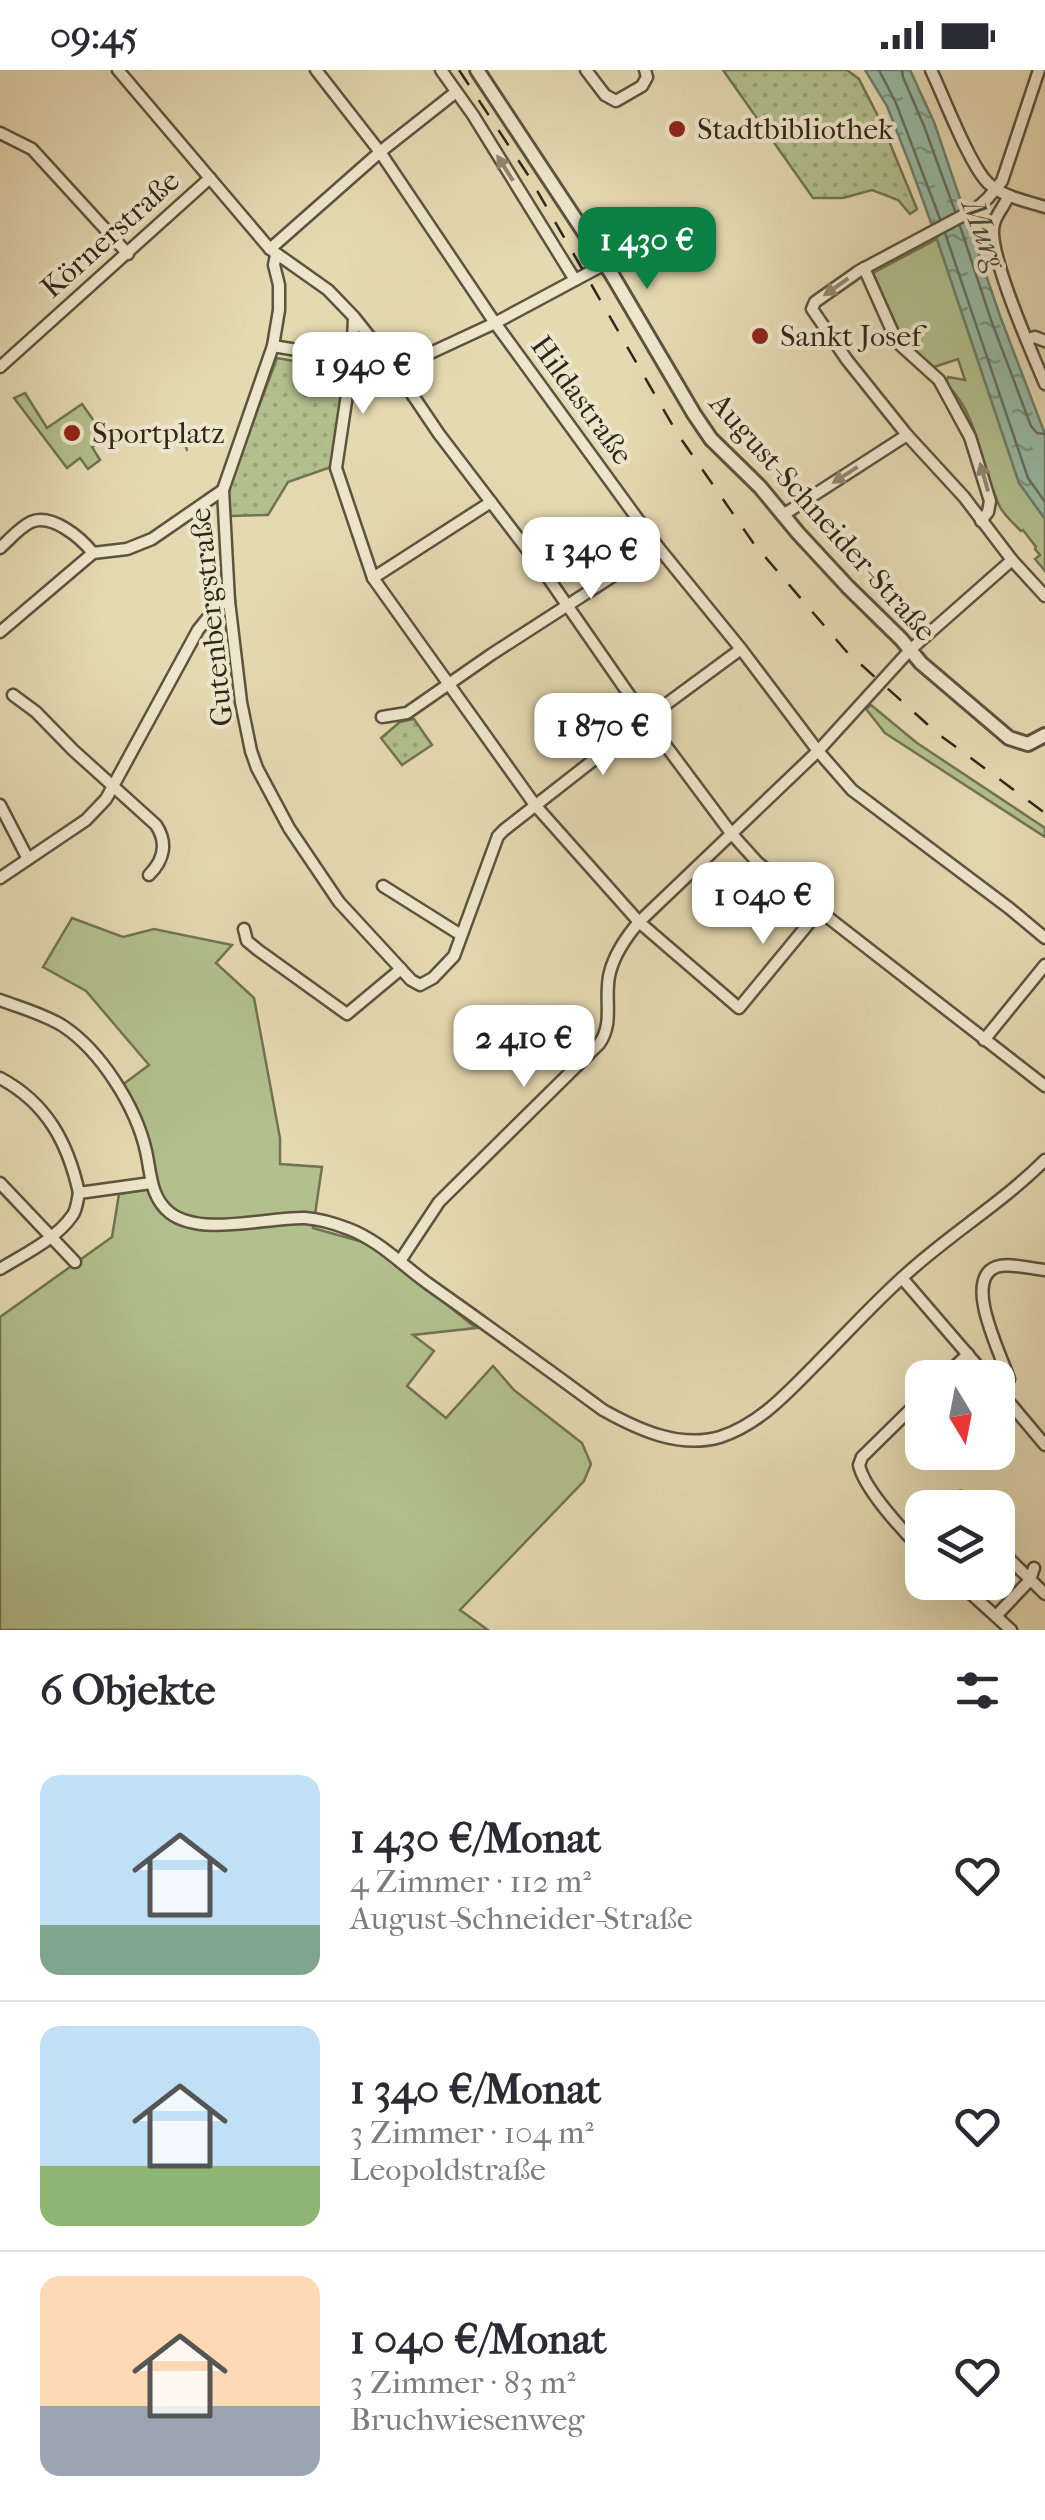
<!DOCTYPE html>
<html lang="de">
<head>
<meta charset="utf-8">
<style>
	:root { --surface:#fff; --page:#f2f2f3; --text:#2b2b33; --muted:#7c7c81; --line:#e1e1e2; --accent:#0b8043 }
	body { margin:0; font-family:"IM FELL French Canon",serif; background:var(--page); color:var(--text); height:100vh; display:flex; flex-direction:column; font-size:38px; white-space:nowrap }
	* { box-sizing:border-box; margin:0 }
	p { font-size:32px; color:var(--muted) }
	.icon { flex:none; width:55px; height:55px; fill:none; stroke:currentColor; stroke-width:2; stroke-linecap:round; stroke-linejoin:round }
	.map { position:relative; height:1560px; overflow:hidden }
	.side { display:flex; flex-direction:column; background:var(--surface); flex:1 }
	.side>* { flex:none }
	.needle { width:65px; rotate:170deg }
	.buttons { position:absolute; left:905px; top:1290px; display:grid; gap:20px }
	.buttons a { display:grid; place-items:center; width:110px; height:110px; border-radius:20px; background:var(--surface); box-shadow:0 10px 40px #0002; font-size:50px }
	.price { position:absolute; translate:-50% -85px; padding:0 22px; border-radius:20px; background:#fff; color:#222; font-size:32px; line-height:65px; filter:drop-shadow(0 2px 5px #0008) }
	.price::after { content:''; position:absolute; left:50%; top:60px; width:30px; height:22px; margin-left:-15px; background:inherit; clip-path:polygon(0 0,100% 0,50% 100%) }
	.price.on { background:var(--accent); color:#fff }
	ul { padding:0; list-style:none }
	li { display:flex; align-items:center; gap:30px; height:250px; padding:0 40px }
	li+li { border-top:2px solid var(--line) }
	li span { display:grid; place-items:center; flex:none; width:280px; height:200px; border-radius:20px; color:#555 }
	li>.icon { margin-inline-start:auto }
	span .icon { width:120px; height:120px; fill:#fffc; stroke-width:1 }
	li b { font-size:42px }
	h2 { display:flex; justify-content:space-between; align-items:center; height:120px; padding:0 40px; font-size:42px }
	.status { display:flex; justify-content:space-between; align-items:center; height:70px; padding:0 50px; background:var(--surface); direction:ltr }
	.status svg { height:28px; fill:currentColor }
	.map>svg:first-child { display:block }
	.green { fill:#b2c08d; stroke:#717353; stroke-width:2.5 }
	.park { fill:url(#park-dots); stroke:#717353; stroke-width:2.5 }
	.water { fill:url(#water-ripples); stroke:#6e7f6e; stroke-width:2.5 }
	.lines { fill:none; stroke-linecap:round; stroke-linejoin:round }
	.shore { stroke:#647060; stroke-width:2.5 }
	.stream { stroke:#6e7f6e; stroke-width:2.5 }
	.minor-casing { stroke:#5d533f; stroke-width:15 }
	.tertiary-casing { stroke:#5d533f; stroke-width:18 }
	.minor { stroke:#eee6cc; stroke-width:10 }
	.tertiary { stroke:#eee6cc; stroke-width:12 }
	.rail { stroke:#302619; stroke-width:2.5; stroke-dasharray:18 18; stroke-linecap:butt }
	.oneway { fill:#8f8672 }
	.poi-dot { fill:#8f2418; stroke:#eee6cc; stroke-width:4 }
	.labels { text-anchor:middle; stroke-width:8; stroke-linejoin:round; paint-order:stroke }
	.poi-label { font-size:30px; fill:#302619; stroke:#eee6cc; text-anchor:start }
	.street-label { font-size:30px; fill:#302619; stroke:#eee6cc }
	.water-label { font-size:32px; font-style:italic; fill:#4a4b3c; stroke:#eee6cc }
</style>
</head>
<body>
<div class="status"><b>09:45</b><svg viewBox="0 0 49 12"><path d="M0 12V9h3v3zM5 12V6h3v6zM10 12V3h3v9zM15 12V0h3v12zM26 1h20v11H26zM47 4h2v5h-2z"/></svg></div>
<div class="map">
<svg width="1045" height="1560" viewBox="0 0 1045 1560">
	<defs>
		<pattern id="park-dots" width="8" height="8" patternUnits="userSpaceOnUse" patternTransform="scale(2.5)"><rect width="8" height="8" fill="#b2c08d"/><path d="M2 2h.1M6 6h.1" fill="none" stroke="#99a579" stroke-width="1.8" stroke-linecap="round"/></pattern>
		<pattern id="water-ripples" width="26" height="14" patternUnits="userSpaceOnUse" patternTransform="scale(2.5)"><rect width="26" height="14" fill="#97bba7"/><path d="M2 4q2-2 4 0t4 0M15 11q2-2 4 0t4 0" fill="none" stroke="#7c9887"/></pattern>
	</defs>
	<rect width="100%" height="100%" fill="#e5d9b1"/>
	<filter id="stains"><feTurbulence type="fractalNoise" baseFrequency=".002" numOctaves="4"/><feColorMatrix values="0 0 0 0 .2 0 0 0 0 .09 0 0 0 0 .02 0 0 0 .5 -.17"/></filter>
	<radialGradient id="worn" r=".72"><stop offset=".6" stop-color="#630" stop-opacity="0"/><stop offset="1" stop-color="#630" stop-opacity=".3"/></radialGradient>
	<g class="green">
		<path d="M937 169 1019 413 1045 449V501L1035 489 1040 485 1035 479 1036 477 1023 460 1021 461C1014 454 1005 446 1000 437 980 398 980 345 946 314L948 307 965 310 958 289 931 298 902 268 873 203Z"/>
		<polygon points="25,323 47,358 82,334 106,368 92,377 100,390 88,399 80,388 67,398 14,328"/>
		<polygon points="871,635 917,673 1045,758 1045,767 885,663 866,639"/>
		<polygon points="72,848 123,867 154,859 232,875 216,893 254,928 280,1068 280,1094 322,1097 313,1158 363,1172 393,1191 476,1258 413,1265 434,1281 407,1316 446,1348 493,1296 514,1320 582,1373 591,1394 584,1411 460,1540 488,1560 0,1560 0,1247 112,1167 119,1124 149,1119 142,1079 117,1019 149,995 86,921 43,897"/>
	</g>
	<g class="park">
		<polygon points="723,0 847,0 859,9 882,54 917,139 910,144 898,130 872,120 843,128 813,128"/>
		<polygon points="277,288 344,300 331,397 288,412 268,445 230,446 226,424"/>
		<polygon points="414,649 432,675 402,695 381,668 400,652"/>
	</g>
	<polygon class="water" points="865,0 910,0 934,52 1000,246 1045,364 1045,449 1019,413 937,169 910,95 887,36"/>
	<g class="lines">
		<g class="shore">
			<polyline points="879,0 896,33 940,149"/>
			<polyline points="902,0 903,7 924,56 955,141"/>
			<polyline points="960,156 991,250 1031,356 1037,363 1045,364"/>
			<polyline points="945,163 1028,408 1045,432"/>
		</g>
		<polyline class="stream" points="186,377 187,380"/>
		<defs>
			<g id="minor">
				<polyline points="118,0 270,179 328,220 354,247 393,296 439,364 542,499 646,649 731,763 758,793 1045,1016"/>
				<polyline points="316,0 380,82 495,253 658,477 741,579 818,681 852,720 1009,838 1045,868"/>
				<polyline points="441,0 473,45 575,210"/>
				<polyline points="586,0 605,25 616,31 642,16 647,7 645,0"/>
				<path d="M931 0C943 25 970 96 988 113 1003 127 1026 131 1045 137"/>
				<polyline points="1039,0 1002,111 988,128 977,138 859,201 815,232 812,239 847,290 907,365 964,427 1012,490 1045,526"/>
				<polyline points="0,63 32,79 128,184"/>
				<path d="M1008 126C1005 136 996 144 994 154 986 181 1033 285 1045 314"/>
				<polyline points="270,179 380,82 456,22"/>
				<polyline points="276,185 274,195 279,215 279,240 273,276 223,420 229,531 241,632 251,681 257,698 289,758 339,832 411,910 420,915 433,908 454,886 498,766 504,760 646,649 741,579"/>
				<polyline points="864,198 897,272 939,310 970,367 990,431 988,442 981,451"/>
				<polyline points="354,248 352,291 336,398 373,508 535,735 639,852 739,938 819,841"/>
				<polyline points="1028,269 1035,267 1045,271"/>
				<polyline points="273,276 393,296 424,286 495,253 605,194"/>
				<polyline points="0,297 210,108"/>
				<polyline points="783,445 907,365"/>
				<path d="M0 478C9 470 20 457 31 452 52 443 81 468 93 483"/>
				<polyline points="373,508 491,432"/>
				<polyline points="0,562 93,483 127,479 152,469 223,420"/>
				<path d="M13 625 36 642 73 680 156 755C168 773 164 790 149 805"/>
				<polyline points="382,647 407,643 492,584 658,477"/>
				<polyline points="0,735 28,789"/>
				<polyline points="0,808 86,750 106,729 198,560 218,535 229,531"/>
				<polyline points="383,816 461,865"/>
				<polyline points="244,859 247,871 258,880 347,944 401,899"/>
				<path d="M0 930C21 938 44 944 63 956 101 981 136 1037 146 1081 151 1103 150 1127 170 1143 202 1167 267 1147 305 1148 319 1149 336 1154 349 1159 380 1171 403 1196 430 1215 488 1256 546 1298 603 1340 637 1359 679 1379 720 1367 760 1354 787 1323 816 1294 845 1265 873 1234 903 1207 948 1165 1001 1134 1045 1090"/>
				<polyline points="984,970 1045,895"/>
				<path d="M0 1008C47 1033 68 1073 79 1123"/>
				<polyline points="0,1113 75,1192"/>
				<path d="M400 1191 439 1132 599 974C615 952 603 927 610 902 615 883 627 866 639 852L818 681 910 580 1012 490"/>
				<path d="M0 1199C24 1184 55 1170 72 1146 77 1140 77 1131 79 1123L151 1113"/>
				<polyline points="902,1208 988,1308"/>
				<polyline points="943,1308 968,1284"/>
				<polyline points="998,1319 1045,1375"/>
				<path d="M999 1320 1009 1309C1002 1286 962 1210 996 1197 1009 1192 1031 1199 1045 1200"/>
				<path d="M922 1328 862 1387 859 1395C864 1419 904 1462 922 1480"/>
				<polyline points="958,1438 961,1427"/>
				<polyline points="998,1478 1045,1524"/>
				<polyline points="958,1512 1011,1560"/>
				<polyline points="996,1546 1030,1510 1034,1498"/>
			</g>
			<polyline id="tertiary" points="477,0 611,203 694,344 711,369 760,417 798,463 848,517 901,569 921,593 1009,668 1028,674 1045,665"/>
		</defs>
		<use href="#minor" class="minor-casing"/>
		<use href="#tertiary" class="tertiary-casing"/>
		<use href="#minor" class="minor"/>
		<use href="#tertiary" class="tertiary"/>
		<polyline class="rail" points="459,0 528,105 677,363 754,474 846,581 937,663 1045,743"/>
	</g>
	<defs><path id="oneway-solid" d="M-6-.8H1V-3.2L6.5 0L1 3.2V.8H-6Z" transform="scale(2.5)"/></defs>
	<g class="oneway">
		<use href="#oneway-solid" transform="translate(505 98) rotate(-122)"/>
		<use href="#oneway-solid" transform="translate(836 217) rotate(145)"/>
		<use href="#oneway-solid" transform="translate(845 405) rotate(147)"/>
		<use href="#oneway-solid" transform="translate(984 407) rotate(-106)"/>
	</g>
	<g class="poi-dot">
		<circle cx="677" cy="59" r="10"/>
		<circle cx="760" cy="266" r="10"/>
		<circle cx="72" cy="363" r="10"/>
	</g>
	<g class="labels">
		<g class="poi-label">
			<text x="697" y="69">Stadtbibliothek</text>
			<text x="780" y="276">Sankt Josef</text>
			<text x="92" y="373">Sportplatz</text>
		</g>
		<g class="street-label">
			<text transform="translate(110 164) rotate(-42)" y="10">Körnerstraße</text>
			<text transform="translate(582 330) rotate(54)" y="10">Hildastraße</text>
			<text transform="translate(823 447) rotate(48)" y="10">August-Schneider-Straße</text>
			<text transform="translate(211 547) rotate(-96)" y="10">Gutenbergstraße</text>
		</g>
		<g class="water-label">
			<text transform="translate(985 164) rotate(69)" y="11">Murg</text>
		</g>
	</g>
	<rect width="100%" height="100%" filter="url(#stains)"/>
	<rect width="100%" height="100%" fill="url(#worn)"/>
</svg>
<div class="buttons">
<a><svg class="needle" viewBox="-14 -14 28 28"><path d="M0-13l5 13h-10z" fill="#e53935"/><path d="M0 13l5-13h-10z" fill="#7c7c81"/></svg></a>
<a><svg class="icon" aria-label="layers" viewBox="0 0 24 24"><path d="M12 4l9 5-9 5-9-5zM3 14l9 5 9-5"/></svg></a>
</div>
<b class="price on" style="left:647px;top:222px">1 430 €</b>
<b class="price" style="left:363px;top:347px">1 940 €</b>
<b class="price" style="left:591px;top:532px">1 340 €</b>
<b class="price" style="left:603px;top:708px">1 870 €</b>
<b class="price" style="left:763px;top:877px">1 040 €</b>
<b class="price" style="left:524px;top:1020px">2 410 €</b>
</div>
<section class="side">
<h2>6 Objekte<svg class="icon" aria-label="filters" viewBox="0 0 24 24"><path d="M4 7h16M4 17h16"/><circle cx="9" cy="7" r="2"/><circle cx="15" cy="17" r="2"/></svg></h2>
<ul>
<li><span style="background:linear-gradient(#bfe0f5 75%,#7fa58c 0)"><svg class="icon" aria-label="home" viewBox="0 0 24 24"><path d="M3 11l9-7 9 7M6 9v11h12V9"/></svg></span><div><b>1 430 €/Monat</b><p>4 Zimmer · 112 m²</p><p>August-Schneider-Straße</p></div><svg class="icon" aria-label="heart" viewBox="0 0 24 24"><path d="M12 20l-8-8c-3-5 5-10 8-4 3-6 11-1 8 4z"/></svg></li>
<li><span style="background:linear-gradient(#bfe0f5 70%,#8fb573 0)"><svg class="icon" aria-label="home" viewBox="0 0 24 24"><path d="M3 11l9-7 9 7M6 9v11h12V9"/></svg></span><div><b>1 340 €/Monat</b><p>3 Zimmer · 104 m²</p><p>Leopoldstraße</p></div><svg class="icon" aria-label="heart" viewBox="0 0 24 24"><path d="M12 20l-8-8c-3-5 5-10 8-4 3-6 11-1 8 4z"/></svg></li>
<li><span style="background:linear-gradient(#ffd9b3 65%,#9aa5b1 0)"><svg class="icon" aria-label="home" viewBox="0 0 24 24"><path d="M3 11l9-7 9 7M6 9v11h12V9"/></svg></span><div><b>1 040 €/Monat</b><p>3 Zimmer · 83 m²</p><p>Bruchwiesenweg</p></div><svg class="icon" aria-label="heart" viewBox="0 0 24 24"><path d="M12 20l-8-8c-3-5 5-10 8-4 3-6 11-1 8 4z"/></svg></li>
</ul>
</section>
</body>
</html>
